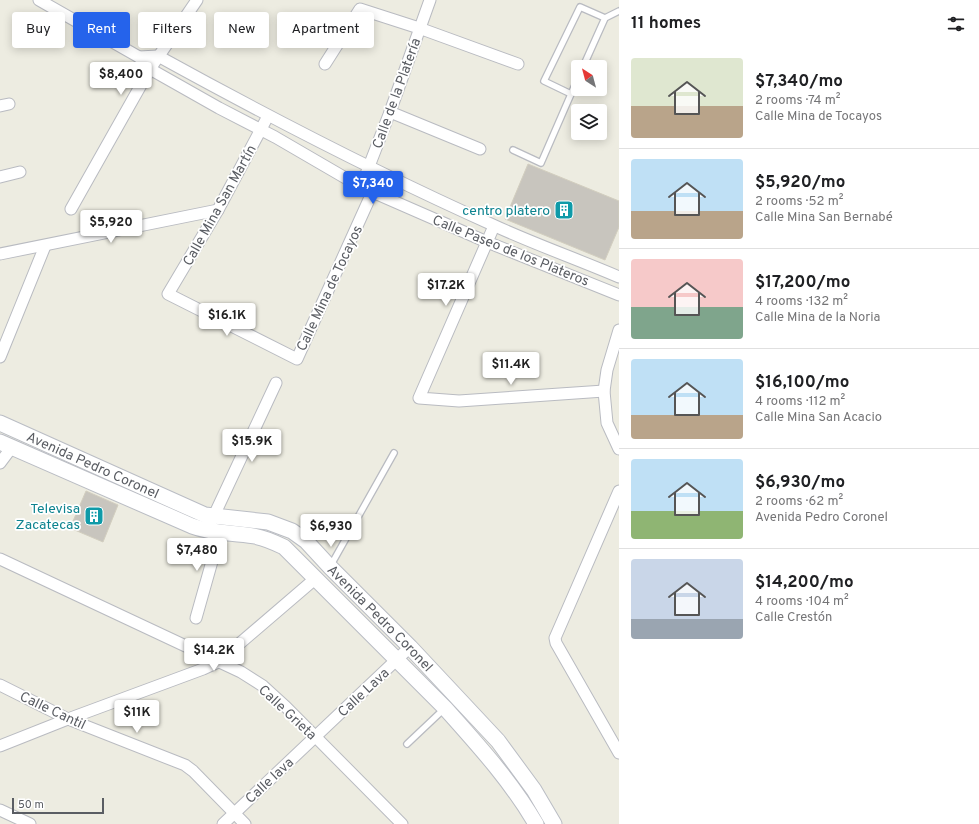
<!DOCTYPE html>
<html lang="en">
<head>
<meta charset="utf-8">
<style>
	:root { --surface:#fff; --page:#f6f6f6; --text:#202124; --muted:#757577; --line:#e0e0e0; --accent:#2563eb }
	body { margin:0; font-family:Overpass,sans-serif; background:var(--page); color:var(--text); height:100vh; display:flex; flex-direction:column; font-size:15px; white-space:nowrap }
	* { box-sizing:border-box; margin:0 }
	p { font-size:13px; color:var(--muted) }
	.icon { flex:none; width:22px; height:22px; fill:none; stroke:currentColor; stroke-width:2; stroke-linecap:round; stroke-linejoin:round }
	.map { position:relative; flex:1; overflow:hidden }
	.side { display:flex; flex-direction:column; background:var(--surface); width:360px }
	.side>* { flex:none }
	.guide { position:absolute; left:12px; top:12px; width:380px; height:36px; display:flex; gap:8px }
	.needle { width:26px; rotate:324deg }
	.fabs { position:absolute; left:571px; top:60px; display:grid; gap:8px }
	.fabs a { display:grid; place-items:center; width:36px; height:36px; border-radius:4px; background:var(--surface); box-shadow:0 2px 10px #0003; font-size:20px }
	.scale { position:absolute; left:12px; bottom:10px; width:92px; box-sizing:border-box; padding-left:4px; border:2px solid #5a5d63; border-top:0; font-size:11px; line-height:14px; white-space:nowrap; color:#5a5d63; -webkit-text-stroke:3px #fff; paint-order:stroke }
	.price { position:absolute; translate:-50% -34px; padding:0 9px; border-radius:4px; background:#fff; color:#222; font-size:13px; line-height:26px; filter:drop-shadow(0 1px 2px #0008) }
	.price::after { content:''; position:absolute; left:50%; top:24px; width:12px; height:9px; margin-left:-6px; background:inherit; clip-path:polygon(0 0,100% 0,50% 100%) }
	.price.current { background:var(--accent); color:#fff }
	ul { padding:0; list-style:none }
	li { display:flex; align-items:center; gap:12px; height:100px; padding:0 12px }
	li+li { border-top:1px solid var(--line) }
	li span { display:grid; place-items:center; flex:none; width:112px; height:80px; border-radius:4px; color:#555 }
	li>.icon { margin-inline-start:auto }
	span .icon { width:48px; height:48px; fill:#fffc; stroke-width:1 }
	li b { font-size:17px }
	h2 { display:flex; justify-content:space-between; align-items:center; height:48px; padding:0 12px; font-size:17px }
	.pill { padding:0 14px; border-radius:4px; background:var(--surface); box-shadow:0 2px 10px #0003; font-size:14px; line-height:36px }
	.pill.current { background:var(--accent); color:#fff }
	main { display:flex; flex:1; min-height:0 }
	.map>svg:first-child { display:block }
	.building { fill:#c8c5be; stroke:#d2cebf }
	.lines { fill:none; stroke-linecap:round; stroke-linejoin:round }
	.service-casing { stroke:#b9bbc1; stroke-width:8 }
	.minor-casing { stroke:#b9bbc1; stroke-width:13 }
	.secondary-casing { stroke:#babdc4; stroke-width:17 }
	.service { stroke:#fff; stroke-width:5.5 }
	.minor { stroke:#fff; stroke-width:11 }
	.secondary { stroke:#fff; stroke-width:15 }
	.labels { text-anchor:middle; stroke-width:3.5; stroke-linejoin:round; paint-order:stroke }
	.street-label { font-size:14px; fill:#5a5d63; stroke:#fff }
	.culture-label { font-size:14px; fill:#0d838f; stroke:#fff; text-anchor:end }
</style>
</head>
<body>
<main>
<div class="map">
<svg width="619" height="824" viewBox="0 0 619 824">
	<rect width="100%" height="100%" fill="#edece1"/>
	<g class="building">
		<polygon points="528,164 619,201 619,227 605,260 505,219"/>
		<polygon points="86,491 118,505 103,542 70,528"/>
	</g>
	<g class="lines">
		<defs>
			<g id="service">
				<polyline points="583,67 605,18 619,11"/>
				<polyline points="571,94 544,81 580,7 605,18"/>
				<polyline points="513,150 541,163 578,78"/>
				<polyline points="331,565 394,453"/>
				<polyline points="407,744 444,709"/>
			</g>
			<g id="minor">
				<polyline points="39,0 139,57 150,69 219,108 275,137 361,187 487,242 619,295"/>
				<path d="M139 57 158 56C267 116 379 174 493 225 534 244 577 259 619 277"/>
				<polyline points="325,64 360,9 419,28 518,64"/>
				<polyline points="0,106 9,104"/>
				<polyline points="390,112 480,149"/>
				<polyline points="268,116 218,210 168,294 297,359 381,173"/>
				<polyline points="0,177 20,172"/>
				<polyline points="361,187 390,112 430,0"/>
				<polyline points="71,209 150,69 197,0"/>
				<polyline points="494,226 419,398 459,401 604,391"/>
				<polyline points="0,254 218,210"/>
				<polyline points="619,330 607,370 604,391 607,423 619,449"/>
				<polyline points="0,357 45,246"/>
				<polyline points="0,463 12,447"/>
				<polyline points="619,491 555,638 556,643 619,753"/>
				<polyline points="211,522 276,383"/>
				<polyline points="0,559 241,672 263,686 286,707 402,824"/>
				<polyline points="196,618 220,533"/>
				<polyline points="0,685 68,719 185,765 193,771 245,824"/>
				<polyline points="0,746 68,719 203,669 218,662 316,578"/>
				<polyline points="0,810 30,824"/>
				<polyline points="223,824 410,647"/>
			</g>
			<g id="secondary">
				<path id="s1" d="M0 423 205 515 268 522 292 531 306 541 330 567 410 647 498 741 534 790 554 824"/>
				<path d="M0 442 192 526C213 534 233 532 254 536 265 538 274 542 284 547L445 708C478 745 511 781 536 824"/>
			</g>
		</defs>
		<use href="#service" class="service-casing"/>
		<use href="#minor" class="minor-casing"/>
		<use href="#secondary" class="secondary-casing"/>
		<use href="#service" class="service"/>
		<use href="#minor" class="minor"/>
		<use href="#secondary" class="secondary"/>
	</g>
	<defs>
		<symbol id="building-square" viewBox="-11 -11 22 22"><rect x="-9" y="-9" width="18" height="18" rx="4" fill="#0f9aa8" stroke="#fff"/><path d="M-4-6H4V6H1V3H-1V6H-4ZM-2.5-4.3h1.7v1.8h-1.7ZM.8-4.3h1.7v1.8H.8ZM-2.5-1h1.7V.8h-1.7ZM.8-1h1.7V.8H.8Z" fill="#fff"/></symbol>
	</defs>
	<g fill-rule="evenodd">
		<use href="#building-square" x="553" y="199" width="22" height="22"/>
		<use href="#building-square" x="83" y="505" width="22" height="22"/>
	</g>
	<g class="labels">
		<g class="street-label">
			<text transform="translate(396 93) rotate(-70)" y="5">Calle de la Platería</text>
			<text transform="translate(219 205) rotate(-61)" y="5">Calle Mina San Martín</text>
			<text transform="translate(511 250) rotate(22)" y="5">Calle Paseo de los Plateros</text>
			<text transform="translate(329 288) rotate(-65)" y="5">Calle Mina de Tocayos</text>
			<text dy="5" stroke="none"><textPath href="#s1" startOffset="102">Avenida Pedro Coronel</textPath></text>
			<text dy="5" stroke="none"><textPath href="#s1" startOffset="438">Avenida Pedro Coronel</textPath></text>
			<text transform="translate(363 692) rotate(-43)" y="5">Calle Lava</text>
			<text transform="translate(53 710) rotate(25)" y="5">Calle Cantil</text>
			<text transform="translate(288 712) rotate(43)" y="5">Calle Grieta</text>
			<text transform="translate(269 780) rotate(-43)" y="5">Calle lava</text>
		</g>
		<g class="culture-label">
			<text x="550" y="215">centro platero</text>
			<text x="80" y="513">Televisa<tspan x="80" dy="16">Zacatecas</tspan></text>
		</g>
	</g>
</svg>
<div class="fabs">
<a><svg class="needle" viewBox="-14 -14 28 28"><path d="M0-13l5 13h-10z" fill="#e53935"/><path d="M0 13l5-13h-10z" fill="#757577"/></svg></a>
<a><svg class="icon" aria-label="layers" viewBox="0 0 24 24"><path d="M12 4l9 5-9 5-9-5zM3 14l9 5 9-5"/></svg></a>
</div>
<div class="scale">50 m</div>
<b class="price" style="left:121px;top:96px">$8,400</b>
<b class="price current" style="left:373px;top:205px">$7,340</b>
<b class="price" style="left:111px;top:244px">$5,920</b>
<b class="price" style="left:446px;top:307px">$17.2K</b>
<b class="price" style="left:227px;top:337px">$16.1K</b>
<b class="price" style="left:511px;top:386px">$11.4K</b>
<b class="price" style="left:252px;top:463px">$15.9K</b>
<b class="price" style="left:331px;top:548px">$6,930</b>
<b class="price" style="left:197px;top:572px">$7,480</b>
<b class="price" style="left:214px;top:672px">$14.2K</b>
<b class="price" style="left:137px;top:734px">$11K</b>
<div class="guide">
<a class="pill">Buy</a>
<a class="pill current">Rent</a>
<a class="pill">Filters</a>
<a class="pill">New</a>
<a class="pill">Apartment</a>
</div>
</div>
<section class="side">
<h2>11 homes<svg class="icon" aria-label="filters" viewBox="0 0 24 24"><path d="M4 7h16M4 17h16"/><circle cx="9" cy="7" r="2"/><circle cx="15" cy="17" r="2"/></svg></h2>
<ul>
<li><span style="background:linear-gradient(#dfe7d0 60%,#b9a48a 0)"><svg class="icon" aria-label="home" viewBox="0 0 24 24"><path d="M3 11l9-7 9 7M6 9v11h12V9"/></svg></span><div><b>$7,340/mo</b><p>2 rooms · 74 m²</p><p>Calle Mina de Tocayos</p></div></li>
<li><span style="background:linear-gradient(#bfe0f5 65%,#b9a48a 0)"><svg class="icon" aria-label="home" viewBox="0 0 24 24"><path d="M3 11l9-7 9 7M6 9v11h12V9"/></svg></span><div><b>$5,920/mo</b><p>2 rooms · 52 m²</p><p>Calle Mina San Bernabé</p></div></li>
<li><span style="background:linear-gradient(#f6c9c9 60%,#7fa58c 0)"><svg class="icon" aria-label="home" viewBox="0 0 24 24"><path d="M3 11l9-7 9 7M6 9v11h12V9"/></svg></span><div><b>$17,200/mo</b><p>4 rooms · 132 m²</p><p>Calle Mina de la Noria</p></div></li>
<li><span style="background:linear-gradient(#bfe0f5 70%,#b9a48a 0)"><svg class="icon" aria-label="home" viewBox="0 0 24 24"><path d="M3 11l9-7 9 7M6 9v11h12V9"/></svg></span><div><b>$16,100/mo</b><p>4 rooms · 112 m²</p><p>Calle Mina San Acacio</p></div></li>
<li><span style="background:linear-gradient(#bfe0f5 65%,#8fb573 0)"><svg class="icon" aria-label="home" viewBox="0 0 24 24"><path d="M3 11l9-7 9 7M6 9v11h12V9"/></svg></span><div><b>$6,930/mo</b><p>2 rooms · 62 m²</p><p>Avenida Pedro Coronel</p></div></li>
<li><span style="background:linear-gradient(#c9d6e8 75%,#9aa5b1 0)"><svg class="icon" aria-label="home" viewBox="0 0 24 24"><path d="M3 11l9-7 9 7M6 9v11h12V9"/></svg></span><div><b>$14,200/mo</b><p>4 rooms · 104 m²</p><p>Calle Crestón</p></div></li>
</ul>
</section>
</main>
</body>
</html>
